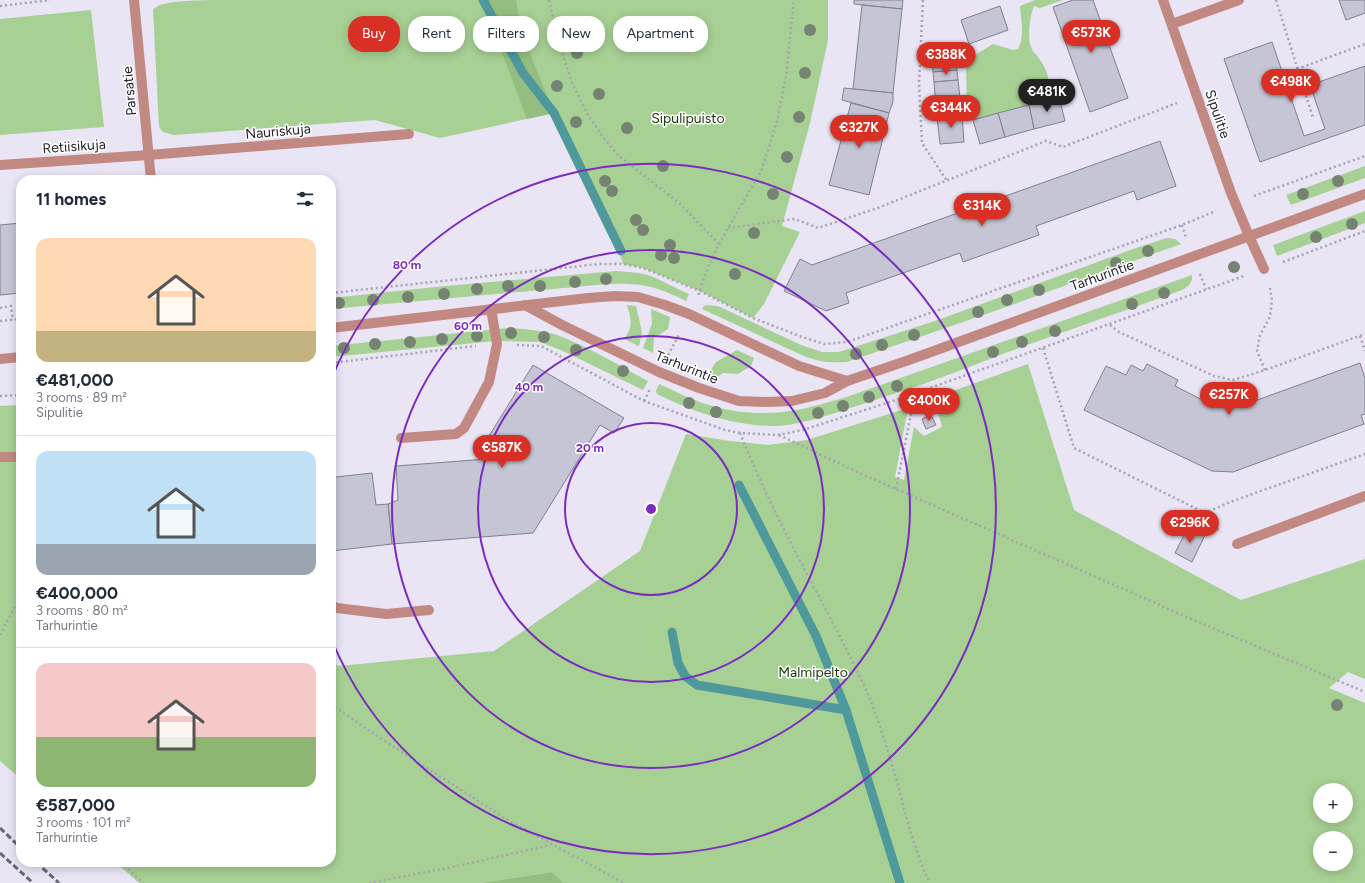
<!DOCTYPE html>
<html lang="en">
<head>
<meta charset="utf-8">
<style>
	:root { --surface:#fff; --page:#f6f6f7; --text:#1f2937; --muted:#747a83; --line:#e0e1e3; --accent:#d93025 }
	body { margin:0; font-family:Figtree,sans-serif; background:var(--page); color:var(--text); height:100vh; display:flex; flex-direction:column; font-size:15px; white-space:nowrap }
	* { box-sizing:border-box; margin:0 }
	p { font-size:13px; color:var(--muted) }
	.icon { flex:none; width:22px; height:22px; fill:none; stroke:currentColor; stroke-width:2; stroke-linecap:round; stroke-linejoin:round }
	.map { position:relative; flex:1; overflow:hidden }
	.panel { position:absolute; left:16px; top:175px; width:320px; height:692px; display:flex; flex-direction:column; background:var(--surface); border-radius:16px; box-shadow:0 2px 10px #0003 }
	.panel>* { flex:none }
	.banner { position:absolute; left:348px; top:16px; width:380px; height:36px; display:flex; gap:8px }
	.controls { position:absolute; left:1313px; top:783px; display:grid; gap:8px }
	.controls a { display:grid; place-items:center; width:40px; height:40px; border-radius:50%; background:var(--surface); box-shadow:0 2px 10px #0003; font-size:20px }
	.price { position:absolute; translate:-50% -34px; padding:0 9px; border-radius:14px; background:var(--accent); color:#fff; font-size:13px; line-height:26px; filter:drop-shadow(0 1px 2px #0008) }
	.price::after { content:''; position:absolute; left:50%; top:24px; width:12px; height:9px; margin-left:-6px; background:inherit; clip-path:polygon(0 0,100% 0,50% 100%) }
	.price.current { background:#222; color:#fff }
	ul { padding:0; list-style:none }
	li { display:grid; align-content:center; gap:8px; height:212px; padding:0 20px }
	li+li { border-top:1px solid var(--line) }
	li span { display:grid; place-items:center; height:124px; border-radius:12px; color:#555 }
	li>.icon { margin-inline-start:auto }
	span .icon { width:72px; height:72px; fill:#fffc; stroke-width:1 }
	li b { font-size:17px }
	h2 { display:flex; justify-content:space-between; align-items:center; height:48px; padding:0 20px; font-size:17px }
	.tag { padding:0 14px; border-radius:16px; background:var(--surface); box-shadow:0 2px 10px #0003; font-size:14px; line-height:36px }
	.tag.current { background:var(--accent); color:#fff }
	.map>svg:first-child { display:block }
	.green { fill:#a7d094; fill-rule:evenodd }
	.forest { fill:#94be7f }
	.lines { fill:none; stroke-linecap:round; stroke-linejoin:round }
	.stream { stroke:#4f989b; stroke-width:9 }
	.building { fill:#c5c5d5; stroke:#7f808e }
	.path { stroke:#a6a3b0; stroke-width:2.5; stroke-dasharray:2 3; stroke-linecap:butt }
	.service { stroke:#c28983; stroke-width:10 }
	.minor { stroke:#c28983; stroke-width:10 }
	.tertiary { stroke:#c28983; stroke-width:10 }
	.rail { stroke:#696770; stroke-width:3; stroke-dasharray:6 3; stroke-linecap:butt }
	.tree { fill:#778372 }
	.ring { fill:none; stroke:#7b2cbf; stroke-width:2 }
	.labels { text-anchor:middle; stroke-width:3; stroke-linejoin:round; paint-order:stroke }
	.street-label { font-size:14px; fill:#232228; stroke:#fff }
	.park-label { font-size:14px; fill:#193307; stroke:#fff }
	.centre { fill:#7b2cbf; stroke:#fff; stroke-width:2 }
	.ring-label { font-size:12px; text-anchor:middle; font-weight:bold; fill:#7b2cbf; stroke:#fff; stroke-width:3; stroke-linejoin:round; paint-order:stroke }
</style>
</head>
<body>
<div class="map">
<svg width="1365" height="883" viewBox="0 0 1365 883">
	<rect width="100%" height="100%" fill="#e9e5f5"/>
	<g class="green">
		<path d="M207 0H828V40L810 123 782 226 800 232 764 304 753 318 700 291 643 268 623 264 617 243 554 113 440 138 375 120 174 135 163 132 159 127 153 10C159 0 195 1 207 0Z"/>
		<path d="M1035 0H1063L1040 8 1034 6C1030 15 1027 38 1031 47 1032 51 1036 54 1038 57 1044 65 1048 73 1049 83L1038 98 1039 103 973 120 967 118 966 61 972 53 975 55 993 44 1013 50 1018 49C1025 36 1021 20 1020 6Z"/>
		<polygon points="91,10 104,127 0,135 0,19"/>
		<polygon points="1365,166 1365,178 1291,205 1286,195"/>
		<polygon points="1365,211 1365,223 1277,256 1273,245"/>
		<path d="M1167 238 1175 239 1181 244 992 312 847 362C832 363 821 362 806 357L702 309 703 307 706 305 718 306 801 345 822 352H839L935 321 1136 248Z"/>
		<path d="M616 271C626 272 637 272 648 275 662 280 675 288 689 294L686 301C655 286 643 283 608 284L331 309V298L435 287Z"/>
		<path d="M1192 275C1193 283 1188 287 1182 290 1124 311 1066 331 1008 352 964 369 920 386 875 400 845 409 806 425 775 426 734 426 693 412 657 394L656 391 659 384C675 391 691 400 709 405 763 421 804 411 855 394Z"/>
		<path d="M627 305 636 306 642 332 639 346 624 339C634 326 631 320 627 305Z"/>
		<polygon points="651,309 670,317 668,329 654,338 653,353 643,348 652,324"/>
		<path d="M508 328C524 329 541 330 557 335 589 347 618 365 648 381L643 390 563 351 540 342 495 341 331 357V346Z"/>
		<polygon points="737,350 754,358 751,366 738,374 723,373 713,380 706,378 716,362"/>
		<path d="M1028 364 1074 510 1241 600 1365 559V679L1348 672 1329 688 1365 703V883H564L552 872 480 883H139L115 862H331V662L339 666 494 651 640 551 686 434 730 441 768 445 807 440 908 408 895 477 904 480 914 427 924 436 942 427 937 409 916 412 917 404ZM1320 790H1346V816H1320ZM1320 838H1346V864H1320Z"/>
		<polygon points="21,405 21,779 0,761 0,406"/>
	</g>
	<g class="forest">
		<polygon points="482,0 516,0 522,34 554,113 527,119"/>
		<polygon points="552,872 564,883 480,883"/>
	</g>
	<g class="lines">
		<g class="stream">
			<polyline points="483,0 523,73 554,113 621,251"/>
			<polyline points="739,485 816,636 846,710 900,883"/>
			<polyline points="672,632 678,663 685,676 697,685 846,710"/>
		</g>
	</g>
	<g class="building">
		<polygon points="854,0 903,0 902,9 854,4"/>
		<polygon points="1073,0 1093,0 1128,98 1090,112 1053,7"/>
		<polygon points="1339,0 1365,0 1365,13 1346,20"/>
		<polygon points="862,5 902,9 893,93 853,89"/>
		<polygon points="1000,6 1008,30 969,44 961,20"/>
		<polygon points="1272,42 1304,136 1325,129 1310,85 1365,66 1365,125 1260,162 1224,59"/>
		<polygon points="955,43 957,70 933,72 931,45"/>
		<polygon points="957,70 958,80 934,82 933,72"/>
		<polygon points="958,80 961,107 936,109 934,82"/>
		<polygon points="844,88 893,93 893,102 889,113 842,100"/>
		<polygon points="1059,97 1065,121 1034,129 1029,105"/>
		<polygon points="851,103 889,113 869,195 829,185"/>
		<polygon points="1029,105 1034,129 1005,137 998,113"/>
		<polygon points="961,107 962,114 937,117 936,109"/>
		<polygon points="998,113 1005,137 980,144 973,120"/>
		<polygon points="962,114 964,142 940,144 937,117"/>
		<polygon points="1160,141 1176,186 1137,200 1134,191 1036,226 1039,235 963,262 960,253 846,293 849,303 826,311 784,291 800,259 812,265"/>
		<polygon points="21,223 21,293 0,295 0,225"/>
		<polygon points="1360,363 1365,378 1365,414 1361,415 1364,424 1233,472 1212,471 1084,410 1106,366 1126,375 1131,365 1143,371 1147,364 1178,380 1175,386 1216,407 1235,408"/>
		<polygon points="533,365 624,418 614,433 600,425 533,533 392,544 388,504 398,500 396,466 487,459 494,450 484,444"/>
		<polygon points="931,415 936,425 926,429 922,419"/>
		<polygon points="331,473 336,477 372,473 376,505 388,504 392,544 331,551"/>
		<polygon points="1188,527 1205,535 1192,562 1175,553"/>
	</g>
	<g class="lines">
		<g class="path">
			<polyline points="549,0 560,46 572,83 589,117 606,141 619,156 679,203 719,244 708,267 698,296"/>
			<polyline points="923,0 919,83 922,143 947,181"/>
			<polyline points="1276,0 1313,118"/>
			<polyline points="0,6 50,0"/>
			<polyline points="1297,69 1365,44"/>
			<polyline points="1254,196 1365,156"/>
			<polyline points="1182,225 1186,238"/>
			<polyline points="728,228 795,219 818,228 875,209 1046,141 1063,147 1177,103"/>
			<polyline points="719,244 761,171 770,144 778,117 786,76 794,0"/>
			<polyline points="1283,262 1365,231"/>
			<polyline points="1200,274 1206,289"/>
			<polyline points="331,293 599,264 623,264 643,268 700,291 753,318 802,337 824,344 847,342 1182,225 1216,211"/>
			<polyline points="0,308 11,306 13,320"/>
			<polyline points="0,321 21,319"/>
			<polyline points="1110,325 1119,332 1214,376 1233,380 1265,370 1365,334"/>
			<polyline points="1360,336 1365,351"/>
			<polyline points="517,345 541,346 644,401 725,430 740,433 778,435 803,430 896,400 1244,276"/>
			<polyline points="1043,348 1074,448 1205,513 1230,502 1365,454"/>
			<polyline points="668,355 680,333"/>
			<polyline points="331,363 476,346"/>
			<polyline points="1265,370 1257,351 1260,335 1270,317 1272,300 1270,288"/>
			<polyline points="0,396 21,395"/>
			<polyline points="644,401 650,389"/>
			<path d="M740 433C755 470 772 507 791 543 817 595 847 646 870 699 879 722 887 748 894 771 905 809 912 847 930 883"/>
			<polyline points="779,435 853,470 1196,621 1365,692"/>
			<polyline points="896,489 915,394"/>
			<polyline points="1205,513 1213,526 1221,532"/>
			<polyline points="0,635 21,595"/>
			<polyline points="331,704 374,734 511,822 624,883"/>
			<polyline points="121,862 143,883"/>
			<polyline points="369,883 453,867 550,845"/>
		</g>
		<g class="service">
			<polyline points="1172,24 1239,0"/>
			<polyline points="1249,236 1264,269"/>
			<polyline points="401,438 456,434 464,428 489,382 497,344 491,309"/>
			<polyline points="0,457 21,457"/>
			<polyline points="1237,544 1365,496"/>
			<polyline points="331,605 337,608 386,614 429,610"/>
		</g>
		<g class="minor">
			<polyline points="134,0 151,180"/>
			<polyline points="1163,0 1231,193 1249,236"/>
			<polyline points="0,165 149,155 409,134"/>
		</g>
		<g class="tertiary">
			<polyline points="525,305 562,325 659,372 699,388 739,401 767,402 792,401 825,393 847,381 909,360 1365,194"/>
			<polyline points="331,328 588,298 615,296 638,297 665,305 689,314 799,366 847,381"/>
			<polyline points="0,359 21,357"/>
		</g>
		<g class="rail">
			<polyline points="0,828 21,848"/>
			<polyline points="0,853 33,883"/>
			<polyline points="36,862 59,883"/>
		</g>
	</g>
	<g class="tree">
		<circle cx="810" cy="30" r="6"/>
		<circle cx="577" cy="53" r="6"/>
		<circle cx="805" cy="73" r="6"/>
		<circle cx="557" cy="86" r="6"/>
		<circle cx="599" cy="94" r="6"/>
		<circle cx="799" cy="117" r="6"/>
		<circle cx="576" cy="122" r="6"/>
		<circle cx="627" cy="128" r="6"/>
		<circle cx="787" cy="157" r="6"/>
		<circle cx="663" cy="166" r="6"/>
		<circle cx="605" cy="181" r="6"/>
		<circle cx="1338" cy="181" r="6"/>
		<circle cx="612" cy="191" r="6"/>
		<circle cx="773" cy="194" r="6"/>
		<circle cx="1303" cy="194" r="6"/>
		<circle cx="636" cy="220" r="6"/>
		<circle cx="1352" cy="224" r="6"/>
		<circle cx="643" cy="230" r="6"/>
		<circle cx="754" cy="233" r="6"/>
		<circle cx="1316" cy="237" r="6"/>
		<circle cx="670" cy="245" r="6"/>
		<circle cx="1148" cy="251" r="6"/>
		<circle cx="661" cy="255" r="6"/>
		<circle cx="674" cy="258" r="6"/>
		<circle cx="1116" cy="263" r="6"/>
		<circle cx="1234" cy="267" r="6"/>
		<circle cx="735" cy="274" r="6"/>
		<circle cx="606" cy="279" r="6"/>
		<circle cx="575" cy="282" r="6"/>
		<circle cx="508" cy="286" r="6"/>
		<circle cx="540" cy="286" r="6"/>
		<circle cx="477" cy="289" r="6"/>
		<circle cx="1039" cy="290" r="6"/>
		<circle cx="1164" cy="293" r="6"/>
		<circle cx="444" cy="294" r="6"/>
		<circle cx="408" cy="297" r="6"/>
		<circle cx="373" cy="300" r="6"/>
		<circle cx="1007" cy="300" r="6"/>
		<circle cx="339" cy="303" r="6"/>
		<circle cx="1132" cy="304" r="6"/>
		<circle cx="978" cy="312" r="6"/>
		<circle cx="1055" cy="331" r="6"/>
		<circle cx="511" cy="333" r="6"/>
		<circle cx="914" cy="335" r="6"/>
		<circle cx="477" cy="336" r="6"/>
		<circle cx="544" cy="337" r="6"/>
		<circle cx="442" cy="339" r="6"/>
		<circle cx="410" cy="342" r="6"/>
		<circle cx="1022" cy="342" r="6"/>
		<circle cx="375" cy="344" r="6"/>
		<circle cx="882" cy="345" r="6"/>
		<circle cx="344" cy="348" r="6"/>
		<circle cx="576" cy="350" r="6"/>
		<circle cx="993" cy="352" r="6"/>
		<circle cx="856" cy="354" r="6"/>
		<circle cx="623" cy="371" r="6"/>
		<circle cx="897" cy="386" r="6"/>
		<circle cx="869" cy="397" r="6"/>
		<circle cx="689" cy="403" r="6"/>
		<circle cx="843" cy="406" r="6"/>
		<circle cx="716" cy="412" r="6"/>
		<circle cx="818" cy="413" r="6"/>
		<circle cx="1337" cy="705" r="6"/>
	</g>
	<g class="ring">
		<circle cx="651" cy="509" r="86"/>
		<circle cx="651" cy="509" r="173"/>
		<circle cx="651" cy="509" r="259"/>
		<path d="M331 380A345 345 0 1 1 331 638"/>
	</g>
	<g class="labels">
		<g class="street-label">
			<text transform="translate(129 91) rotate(-95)" y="5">Parsatie</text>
			<text transform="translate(1218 114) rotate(71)" y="5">Sipulitie</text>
			<text transform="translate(278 131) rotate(-5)" y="5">Nauriskuja</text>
			<text transform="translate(74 146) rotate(-4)" y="5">Retiisikuja</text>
			<text transform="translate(1102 275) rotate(-20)" y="5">Tarhurintie</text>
			<text transform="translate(687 367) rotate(22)" y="5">Tarhurintie</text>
		</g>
		<g class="park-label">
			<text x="688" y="123">Sipulipuisto</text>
			<text x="813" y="677">Malmipelto</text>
		</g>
	</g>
	<circle cx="651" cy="509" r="6" class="centre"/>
	<g class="ring-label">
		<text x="407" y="269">80 m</text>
		<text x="468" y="330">60 m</text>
		<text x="529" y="391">40 m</text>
		<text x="590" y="452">20 m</text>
	</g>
</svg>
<div class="controls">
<a>+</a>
<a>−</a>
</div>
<b class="price" style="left:1091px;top:54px">€573K</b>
<b class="price" style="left:946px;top:76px">€388K</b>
<b class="price" style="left:1291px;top:103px">€498K</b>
<b class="price current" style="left:1047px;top:113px">€481K</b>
<b class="price" style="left:951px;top:129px">€344K</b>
<b class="price" style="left:859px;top:149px">€327K</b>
<b class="price" style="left:982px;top:227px">€314K</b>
<b class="price" style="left:1229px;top:416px">€257K</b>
<b class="price" style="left:929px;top:422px">€400K</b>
<b class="price" style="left:502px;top:469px">€587K</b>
<b class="price" style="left:1190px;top:544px">€296K</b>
<div class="banner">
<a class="tag current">Buy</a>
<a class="tag">Rent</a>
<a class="tag">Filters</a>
<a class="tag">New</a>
<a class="tag">Apartment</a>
</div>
<section class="panel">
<h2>11 homes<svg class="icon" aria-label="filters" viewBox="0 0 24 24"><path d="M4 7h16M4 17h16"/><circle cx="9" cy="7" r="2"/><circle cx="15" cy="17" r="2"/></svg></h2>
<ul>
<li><span style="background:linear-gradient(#ffd9b3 75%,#c2b280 0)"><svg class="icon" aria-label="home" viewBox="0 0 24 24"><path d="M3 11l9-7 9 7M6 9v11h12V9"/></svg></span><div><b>€481,000</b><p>3 rooms · 89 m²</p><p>Sipulitie</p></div></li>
<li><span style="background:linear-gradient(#bfe0f5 75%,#9aa5b1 0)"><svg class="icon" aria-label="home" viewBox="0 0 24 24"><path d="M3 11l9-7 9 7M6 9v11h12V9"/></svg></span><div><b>€400,000</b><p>3 rooms · 80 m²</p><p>Tarhurintie</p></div></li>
<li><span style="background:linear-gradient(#f6c9c9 60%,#8fb573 0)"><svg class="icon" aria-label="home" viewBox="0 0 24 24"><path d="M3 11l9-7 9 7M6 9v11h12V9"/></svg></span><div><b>€587,000</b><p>3 rooms · 101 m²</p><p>Tarhurintie</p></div></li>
</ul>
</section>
</div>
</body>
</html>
